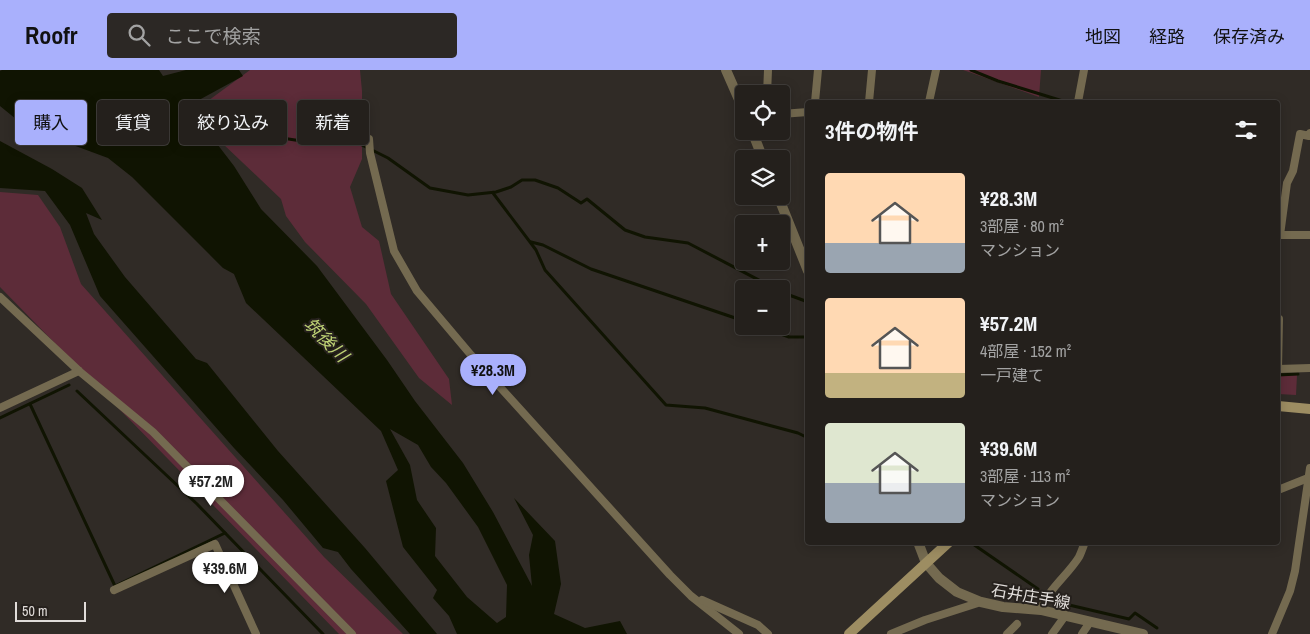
<!DOCTYPE html>
<html lang="ja">
<head>
<meta charset="utf-8">
<style>
	:root { --surface:#24201c; --page:#2c2825; --text:#f1f3f6; --muted:#a3a3a3; --line:#413e3b; --accent:#a9b0fc }
	body { margin:0; font-family:"Archivo Narrow","Noto Sans JP",sans-serif; background:var(--page); color:var(--text); height:100vh; display:flex; flex-direction:column; font-size:19px; white-space:nowrap }
	* { box-sizing:border-box; margin:0 }
	p { font-size:16px; color:var(--muted) }
	.icon { flex:none; width:28px; height:28px; fill:none; stroke:currentColor; stroke-width:2; stroke-linecap:round; stroke-linejoin:round }
	.map { position:relative; flex:1; overflow:hidden }
	.side { position:absolute; left:805px; top:30px; width:475px; height:445px; display:flex; flex-direction:column; background:var(--surface); border-radius:5px; box-shadow:0 2px 12px #0003,0 0 0 1px var(--line) }
	.side>* { flex:none }
	.guide { position:absolute; left:15px; top:30px; width:475px; height:45px; display:flex; gap:10px }
	.tools { position:absolute; left:735px; top:15px; display:grid; gap:10px }
	.tools a { display:grid; place-items:center; width:55px; height:55px; border-radius:5px; background:var(--surface); box-shadow:0 2px 12px #0003,0 0 0 1px var(--line); font-size:25px }
	.scale { position:absolute; left:15px; bottom:12px; width:71px; box-sizing:border-box; padding-left:5px; border:2px solid #e0dcd9; border-top:0; font-size:14px; line-height:18px; white-space:nowrap; color:#e0dcd9; -webkit-text-stroke:4px #26211d; paint-order:stroke }
	.price { position:absolute; translate:-50% -42px; padding:0 11px; border-radius:18px; background:#fff; color:#222; font-size:16px; line-height:32px; filter:drop-shadow(0 1px 2px #0008) }
	.price::after { content:''; position:absolute; left:50%; top:30px; width:15px; height:11px; margin-left:-8px; background:inherit; clip-path:polygon(0 0,100% 0,50% 100%) }
	.price.selected { background:var(--accent); color:#111 }
	ul { padding:0; list-style:none }
	li { display:flex; align-items:center; gap:15px; height:125px; padding:0 20px }
	li span { display:grid; place-items:center; flex:none; width:140px; height:100px; border-radius:5px; color:#555 }
	li>.icon { margin-inline-start:auto }
	span .icon { width:60px; height:60px; fill:#fffc; stroke-width:1 }
	li b { font-size:21px }
	h2 { display:flex; justify-content:space-between; align-items:center; height:60px; padding:0 20px; font-size:21px }
	.tag { padding:0 18px; border-radius:5px; background:var(--surface); box-shadow:0 2px 12px #0003,0 0 0 1px var(--line); font-size:18px; line-height:45px }
	.tag.selected { background:var(--accent); color:#111 }
	header { display:flex; align-items:center; gap:30px; box-sizing:border-box; height:70px; padding:0 25px; background:var(--accent); color:#111 }
	header strong { font-size:24px }
	nav { display:flex; gap:28px; margin-inline-start:auto; font-size:18px }
	.search { width:350px; height:45px; background:var(--page); display:flex; align-items:center; gap:12px; box-sizing:border-box; padding:0 18px; border-radius:5px; color:var(--muted); font-size:19px }
	.map>svg:first-child { display:block }
	.green { fill:#5d2c39 }
	.water { fill:#101402; fill-rule:evenodd }
	.lines { fill:none; stroke-linecap:round; stroke-linejoin:round }
	.stream { stroke:#101402; stroke-width:3 }
	.minor { stroke:#746a50; stroke-width:8 }
	.tertiary { stroke:#746a50; stroke-width:10 }
	.secondary { stroke:#9d8d62; stroke-width:10 }
	.labels { text-anchor:middle; stroke-width:4; stroke-linejoin:round; paint-order:stroke }
	.street-label { font-size:16px; fill:#e0dcd9; stroke:#26211d }
	.water-label { font-size:18px; font-style:italic; fill:#bdd174; stroke:#26211d }
</style>
</head>
<body>
<header>
<strong>Roofr</strong>
<div class="search"><svg class="icon" aria-label="search" viewBox="0 0 24 24"><circle cx="10" cy="10" r="6"/><path d="M15 15l6 6"/></svg>ここで検索</div>
<nav><a>地図</a><a>経路</a><a>保存済み</a></nav>
</header>
<div class="map">
<svg width="1310" height="564" viewBox="0 0 1310 564">
	<rect width="100%" height="100%" fill="#302b26"/>
	<g class="green">
		<polygon points="250,0 360,0 362,21 362,89 350,117 362,157 379,171 391,224 449,309 452,335 419,308 366,234 305,172 286,146 281,129 222,73 201,36"/>
		<polygon points="963,0 1041,0 1039,27 969,2"/>
		<polygon points="0,122 38,125 60,157 81,214 324,487 403,564 339,564 0,217"/>
		<polygon points="1297,305 1296,325 1278,324 1278,306"/>
	</g>
	<g class="water">
		<path d="M2 0H159L163 6 186 0H239L243 6 188 36 234 96 261 139 317 196 387 290 415 331 463 393 493 442 532 516 529 485 533 465 514 428 555 471 561 514 554 544 585 558 620 551 627 564H457L449 546 433 528 437 520 403 477 386 411 398 400 381 361 246 233 234 204 223 198 132 107 108 88 27 58 0 36V1ZM390 359 418 375 431 397 446 413 478 457 507 515 506 547 497 553 467 527 435 486 436 458 417 430 410 395Z"/>
		<polygon points="0,71 52,99 82,118 102,150 86,143 94,164 125,207 196,289 207,293 278,381 365,478 437,564 410,564 351,499 338,482 323,478 283,430 234,378 100,226 70,155 45,121 0,118"/>
	</g>
	<g class="lines">
		<g class="stream">
			<polyline points="971,0 998,11 1066,32"/>
			<polyline points="207,65 256,64 321,74 342,65 388,88 430,118 468,125 496,122 511,117 522,110 535,110 558,118 581,133 587,129 625,160 645,167 688,173 776,219"/>
			<polyline points="493,123 536,180 545,200 666,335 705,338 798,363 808,368"/>
			<polyline points="531,172 543,175 591,199 744,251"/>
			<polyline points="781,222 808,232"/>
			<polyline points="759,256 789,267 808,267"/>
			<polyline points="1278,305 1298,304"/>
			<polyline points="77,321 197,434 323,564"/>
			<polyline points="30,334 115,516 225,463"/>
			<polyline points="0,348 69,315"/>
			<polyline points="970,472 1038,519"/>
			<polyline points="1052,531 1129,549 1135,543 1157,558"/>
		</g>
		<g class="minor">
			<polyline points="767,24 768,0"/>
			<polyline points="815,32 818,0"/>
			<polyline points="869,32 872,0"/>
			<polyline points="929,32 936,0"/>
			<polyline points="1078,32 1084,0"/>
			<polyline points="781,44 808,42"/>
			<polyline points="369,69 370,83 394,181 417,221 471,285 670,505 691,526 739,564"/>
			<polyline points="1278,165 1310,165"/>
			<polyline points="1280,165 1287,113 1293,101 1300,64 1309,66 1310,63"/>
			<polyline points="0,227 79,301 153,362 352,564"/>
			<polyline points="1278,299 1279,249"/>
			<polyline points="1278,299 1310,298"/>
			<polyline points="0,338 79,301"/>
			<polyline points="1278,420 1308,408"/>
			<polyline points="114,520 215,474 256,564"/>
			<polyline points="702,530 758,555 768,564"/>
			<path d="M1041 540C1047 520 1068 505 1079 487 1081 483 1083 477 1085 472"/>
			<polyline points="891,564 925,550 981,532"/>
			<polyline points="1007,564 1017,554"/>
			<polyline points="1052,564 1065,546"/>
			<polyline points="1082,564 1090,552"/>
			<polyline points="1272,564 1290,521 1295,501 1310,398"/>
		</g>
		<g class="tertiary">
			<polyline points="726,0 744,41"/>
			<polyline points="752,61 763,89"/>
			<polyline points="778,126 808,201"/>
			<polyline points="918,472 926,493 939,508 957,522 981,532 1003,537 1041,540 1143,564"/>
		</g>
		<g class="secondary">
			<polyline points="1278,336 1310,339"/>
			<polyline points="849,564 949,472"/>
		</g>
	</g>
	<g class="labels">
		<g class="street-label">
			<text transform="translate(1031 526) rotate(10)" y="6">石井庄手線</text>
		</g>
		<g class="water-label">
			<text transform="translate(326 270) rotate(45)" y="6">筑後川</text>
		</g>
	</g>
</svg>
<div class="tools">
<a><svg class="icon" aria-label="locate" viewBox="0 0 24 24"><circle cx="12" cy="12" r="6"/><path d="M12 2v4M12 18v4M2 12h4M18 12h4"/></svg></a>
<a><svg class="icon" aria-label="layers" viewBox="0 0 24 24"><path d="M12 4l9 5-9 5-9-5zM3 14l9 5 9-5"/></svg></a>
<a>+</a>
<a>−</a>
</div>
<div class="scale">50 m</div>
<b class="price selected" style="left:493px;top:326px">¥28.3M</b>
<b class="price" style="left:211px;top:437px">¥57.2M</b>
<b class="price" style="left:225px;top:524px">¥39.6M</b>
<div class="guide">
<a class="tag selected">購入</a>
<a class="tag">賃貸</a>
<a class="tag">絞り込み</a>
<a class="tag">新着</a>
</div>
<section class="side">
<h2>3件の物件<svg class="icon" aria-label="filters" viewBox="0 0 24 24"><path d="M4 7h16M4 17h16"/><circle cx="9" cy="7" r="2"/><circle cx="15" cy="17" r="2"/></svg></h2>
<ul>
<li><span style="background:linear-gradient(#ffd9b3 70%,#9aa5b1 0)"><svg class="icon" aria-label="home" viewBox="0 0 24 24"><path d="M3 11l9-7 9 7M6 9v11h12V9"/></svg></span><div><b>¥28.3M</b><p>3部屋 · 80 m²</p><p>マンション</p></div></li>
<li><span style="background:linear-gradient(#ffd9b3 75%,#c2b280 0)"><svg class="icon" aria-label="home" viewBox="0 0 24 24"><path d="M3 11l9-7 9 7M6 9v11h12V9"/></svg></span><div><b>¥57.2M</b><p>4部屋 · 152 m²</p><p>一戸建て</p></div></li>
<li><span style="background:linear-gradient(#dfe7d0 60%,#9aa5b1 0)"><svg class="icon" aria-label="home" viewBox="0 0 24 24"><path d="M3 11l9-7 9 7M6 9v11h12V9"/></svg></span><div><b>¥39.6M</b><p>3部屋 · 113 m²</p><p>マンション</p></div></li>
</ul>
</section>
</div>
</body>
</html>
